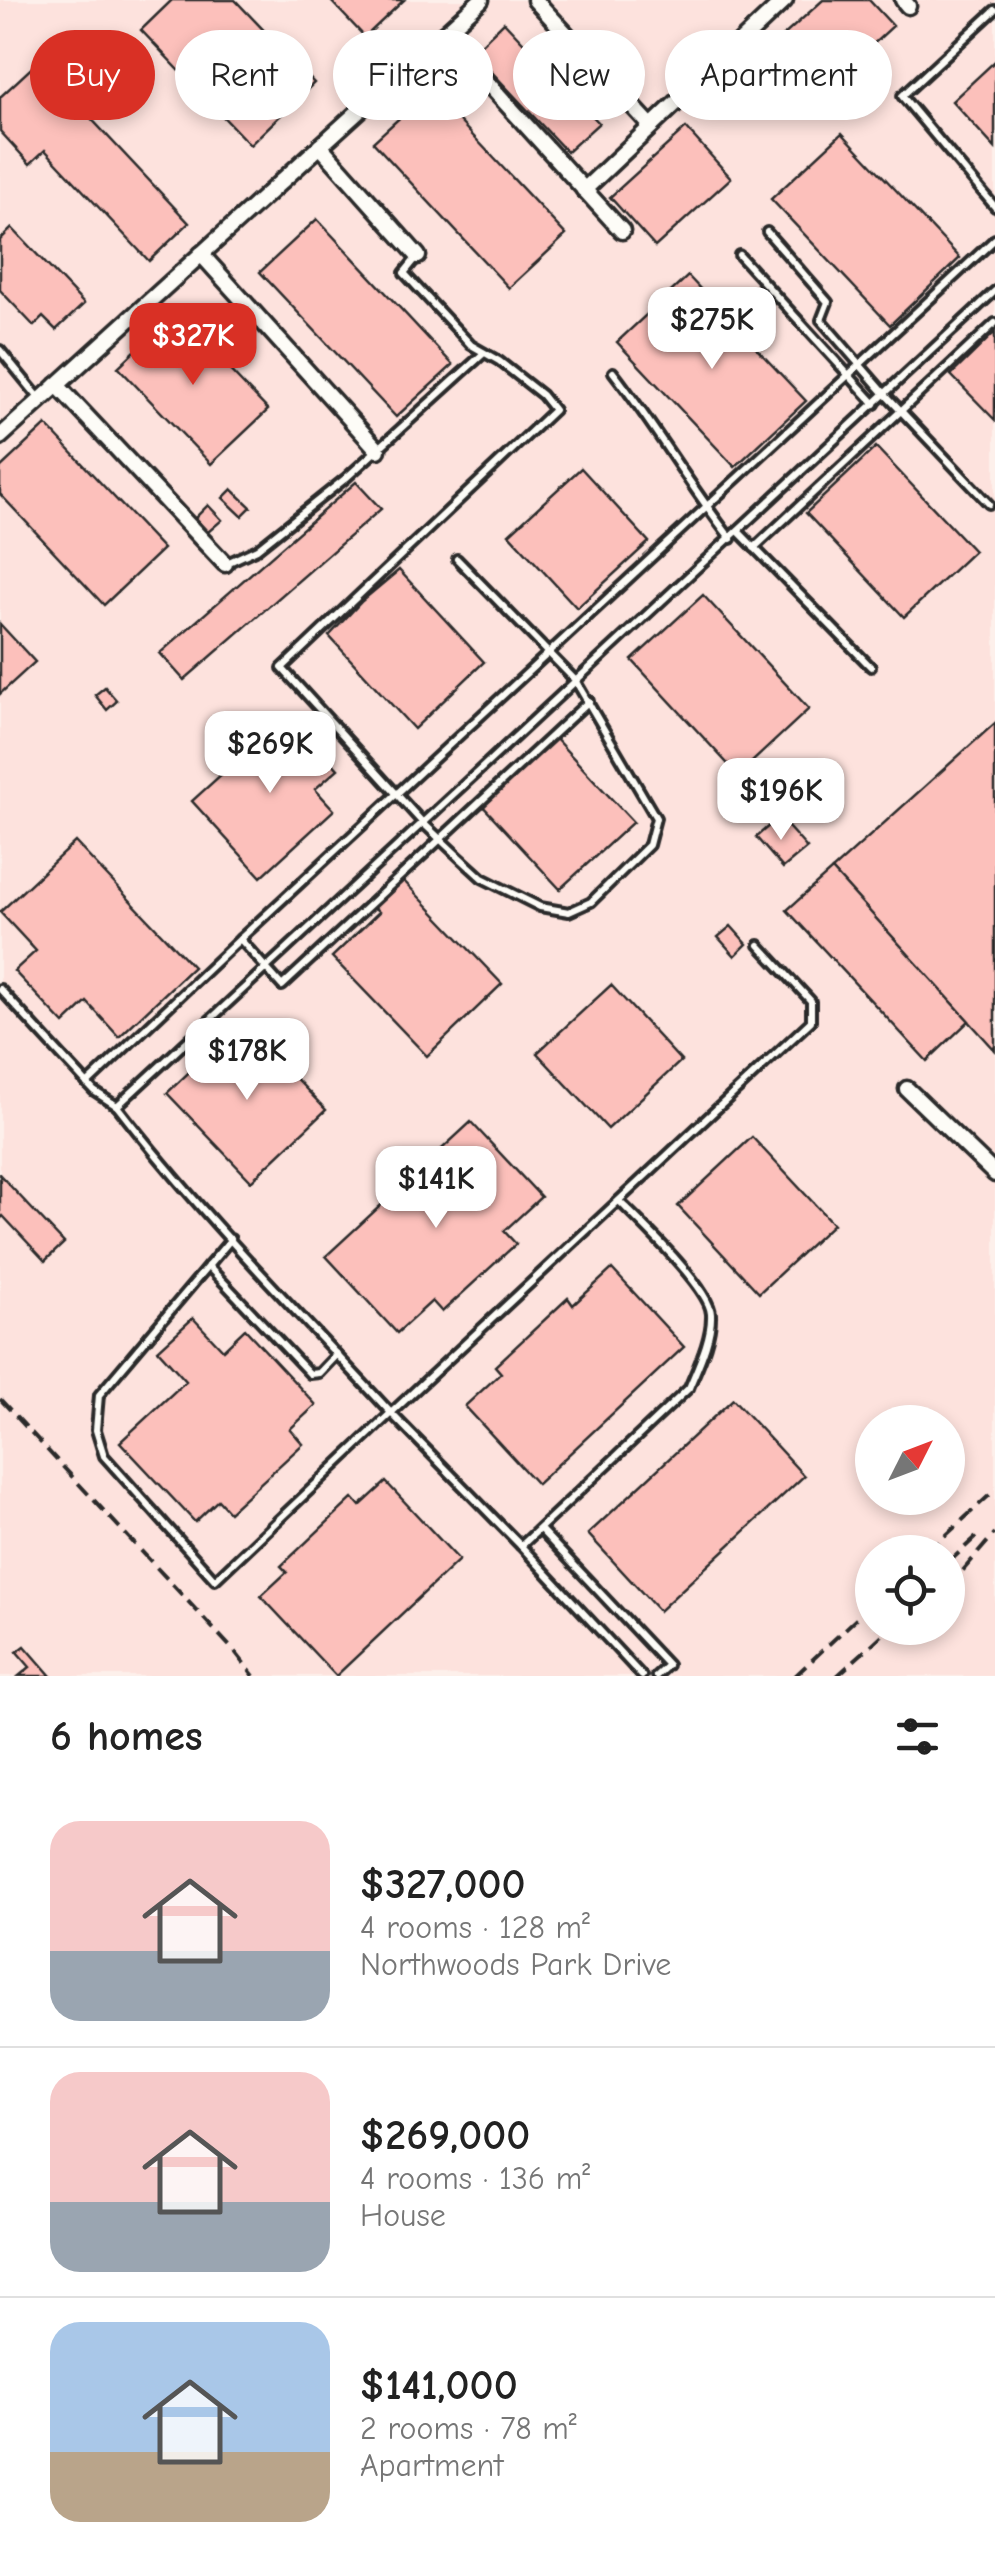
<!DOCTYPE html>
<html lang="en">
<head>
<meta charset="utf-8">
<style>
	:root { --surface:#fff; --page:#f6f6f6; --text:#222; --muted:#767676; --line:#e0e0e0; --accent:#d93025 }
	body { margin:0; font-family:"Comic Neue",sans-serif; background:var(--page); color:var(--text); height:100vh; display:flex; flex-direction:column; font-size:38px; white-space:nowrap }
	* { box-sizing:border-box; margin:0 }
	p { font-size:32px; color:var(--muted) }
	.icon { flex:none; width:55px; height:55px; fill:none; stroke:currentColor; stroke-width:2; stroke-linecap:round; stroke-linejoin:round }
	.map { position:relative; height:1676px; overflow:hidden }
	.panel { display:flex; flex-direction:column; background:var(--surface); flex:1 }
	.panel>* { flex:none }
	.banner { position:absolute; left:30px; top:30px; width:935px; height:90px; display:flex; gap:20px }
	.needle { width:65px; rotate:48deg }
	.tools { position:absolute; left:855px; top:1405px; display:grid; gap:20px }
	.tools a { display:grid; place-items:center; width:110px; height:110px; border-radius:50%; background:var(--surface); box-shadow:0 5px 15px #0003; font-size:50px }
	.price { position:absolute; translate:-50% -85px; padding:0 22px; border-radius:20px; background:#fff; color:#222; font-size:32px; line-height:65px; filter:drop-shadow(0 2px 5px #0008) }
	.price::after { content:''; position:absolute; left:50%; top:60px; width:30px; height:22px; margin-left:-15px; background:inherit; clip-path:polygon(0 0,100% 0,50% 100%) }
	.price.current { background:var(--accent); color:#fff }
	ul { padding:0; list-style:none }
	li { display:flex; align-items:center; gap:30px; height:250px; padding:0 50px }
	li+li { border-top:2px solid var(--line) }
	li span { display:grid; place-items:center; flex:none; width:280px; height:200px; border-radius:30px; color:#555 }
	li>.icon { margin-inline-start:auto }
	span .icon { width:120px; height:120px; fill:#fffc; stroke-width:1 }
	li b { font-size:42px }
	h2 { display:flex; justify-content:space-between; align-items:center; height:120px; padding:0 50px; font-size:42px }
	.chip { padding:0 35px; border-radius:45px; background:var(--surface); box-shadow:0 5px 15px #0003; font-size:35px; line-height:90px }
	.chip.current { background:var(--accent); color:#fff }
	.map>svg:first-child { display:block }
	.built { fill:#fde2dd; fill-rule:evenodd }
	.building { fill:#fcc0bb; stroke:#2b2b2b; stroke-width:2.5 }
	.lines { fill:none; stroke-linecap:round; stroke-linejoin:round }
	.lane-casing { stroke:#2b2b2b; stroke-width:14 }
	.street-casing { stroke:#2b2b2b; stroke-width:21 }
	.lane { stroke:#fdfcf7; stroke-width:6 }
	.street { stroke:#fdfcf7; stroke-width:14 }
	.rail { stroke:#2b2b2b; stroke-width:4; stroke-dasharray:15 8; stroke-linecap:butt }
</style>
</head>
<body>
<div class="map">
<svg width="995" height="1676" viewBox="0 0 995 1676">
	<rect width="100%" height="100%" fill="#fdf0eb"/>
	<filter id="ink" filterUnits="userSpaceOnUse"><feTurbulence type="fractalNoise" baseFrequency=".01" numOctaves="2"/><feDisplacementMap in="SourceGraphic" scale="20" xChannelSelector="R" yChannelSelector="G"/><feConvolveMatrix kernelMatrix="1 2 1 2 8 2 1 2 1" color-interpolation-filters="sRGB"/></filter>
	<g filter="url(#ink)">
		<path class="built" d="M0 0H995V1676H0ZM872 1422H948V1498H872ZM872 1552H948V1628H872Z"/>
		<g class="building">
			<polygon points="172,0 235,0 314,83 250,145 141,30"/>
			<polygon points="330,0 404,0 365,37"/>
			<polygon points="823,0 869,0 893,26 817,96 772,46"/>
			<polygon points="504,22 599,123 567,152 473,52"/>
			<polygon points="54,47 101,99 86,113 189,223 149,261 45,150 30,164 0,131 0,97"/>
			<polygon points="995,61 995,148 952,101"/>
			<polygon points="430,90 566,235 509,288 373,142"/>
			<polygon points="686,128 731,178 655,247 610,197"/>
			<polygon points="842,133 960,258 890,325 771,199"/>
			<polygon points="317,219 453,365 396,417 260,272"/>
			<polygon points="12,228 84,304 56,330 43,317 34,326 0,290 0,240"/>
			<polygon points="688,276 806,401 735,467 617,342"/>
			<polygon points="175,313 268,410 211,464 118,367"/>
			<polygon points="995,332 995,420 951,375"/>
			<polygon points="46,425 163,549 104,605 0,494 0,468"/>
			<polygon points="876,447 974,551 904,617 806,513"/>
			<polygon points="581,468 649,542 577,608 509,534"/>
			<polygon points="356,482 381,509 184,680 160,653"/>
			<polygon points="232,489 251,507 242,516 223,498"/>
			<polygon points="208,505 222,520 208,532 195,518"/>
			<polygon points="399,570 484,662 414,729 329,636 362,601"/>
			<polygon points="703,595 809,709 738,775 632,660"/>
			<polygon points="0,624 35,662 0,694"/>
			<polygon points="105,687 117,701 107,710 95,695"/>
			<polygon points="288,714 338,769 315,789 334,810 261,877 192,801"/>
			<polygon points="995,723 995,1050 832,870"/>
			<polygon points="553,736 633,822 560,889 481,804"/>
			<polygon points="779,817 807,848 783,868 756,837"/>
			<polygon points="75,842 193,967 119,1037 87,1002 64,1024 14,971 36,951 0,912"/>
			<polygon points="832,870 969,1021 927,1061 787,910"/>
			<polygon points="400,877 502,984 427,1056 332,957 379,912 371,904"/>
			<polygon points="731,926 747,944 735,956 718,937"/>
			<polygon points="611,985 681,1061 608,1129 537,1053"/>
			<polygon points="242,1022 326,1110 251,1181 167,1093 205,1057 213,1066 229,1050 221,1042"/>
			<polygon points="471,1122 541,1197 504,1231 516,1244 442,1312 432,1301 397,1333 326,1256"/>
			<polygon points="752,1137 833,1224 759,1293 678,1206"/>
			<polygon points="0,1175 64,1243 45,1261 3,1216 0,1219"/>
			<polygon points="612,1269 684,1347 537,1484 465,1406 501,1373 495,1366 568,1298 573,1305"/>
			<polygon points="193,1318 223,1350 245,1329 316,1405 290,1429 303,1444 229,1512 218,1500 195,1522 120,1442 186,1381 158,1350"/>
			<polygon points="733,1399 804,1476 659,1611 588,1534"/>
			<polygon points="386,1482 459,1560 336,1676 261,1596 287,1572 281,1566 353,1498 360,1506"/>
			<polygon points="25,1646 51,1676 19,1676 30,1667 17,1652"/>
		</g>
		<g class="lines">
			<defs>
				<g id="lane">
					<polyline points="995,10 902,96 995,207"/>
					<polyline points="767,232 828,302 821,320 885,394 989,504"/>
					<polyline points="739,255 875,404"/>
					<polyline points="417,257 404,273 471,345 499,361 542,395 554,410 282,668 422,822 459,857 482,878 540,907 569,912 591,902 649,845 656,818 575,680 457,559"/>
					<polyline points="0,350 40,399"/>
					<path d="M613 372C655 426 689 485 731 539"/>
					<polyline points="739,532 871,667"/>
					<polyline points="754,548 995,323"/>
					<polyline points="227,563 257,549 346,478 484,353"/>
					<polyline points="240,939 995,239"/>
					<polyline points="0,989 94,1091 117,1106"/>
					<polyline points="87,1084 240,939 282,986 589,701"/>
					<path d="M231 1239 99 1395 96 1430 104 1456 215 1580 391 1413C298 1312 200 1214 117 1106 409 834 704 564 995 291"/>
					<polyline points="208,1266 310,1374 319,1373 337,1354"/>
					<polyline points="540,1529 668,1665 656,1676"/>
					<path d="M521 1546 689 1388C698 1366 712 1338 711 1314 710 1288 639 1221 619 1201"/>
					<polyline points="642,1676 521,1546 391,1413 811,1021 811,1001 759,945"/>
				</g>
				<g id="street">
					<polyline points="535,0 651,126"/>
					<polyline points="903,0 908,6"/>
					<polyline points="443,34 622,231"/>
					<polyline points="320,146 418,256"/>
					<polyline points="584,190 785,0"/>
					<polyline points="201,254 378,450"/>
					<polyline points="57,385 225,564"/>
					<polyline points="0,437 481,0"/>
					<polyline points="907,1089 995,1174"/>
				</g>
			</defs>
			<use href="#lane" class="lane-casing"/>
			<use href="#street" class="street-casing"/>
			<use href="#lane" class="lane"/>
			<use href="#street" class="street"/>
			<g class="rail">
				<polyline points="0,1399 236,1653 254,1676"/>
				<polyline points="928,1552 995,1490"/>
				<polyline points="948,1563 977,1536"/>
				<polyline points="948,1588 995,1533"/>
				<polyline points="795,1676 872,1604"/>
				<polyline points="837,1676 890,1628"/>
			</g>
		</g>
	</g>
</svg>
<div class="tools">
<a><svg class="needle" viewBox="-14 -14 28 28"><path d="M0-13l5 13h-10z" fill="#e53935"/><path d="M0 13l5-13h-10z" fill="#767676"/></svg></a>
<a><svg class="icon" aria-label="locate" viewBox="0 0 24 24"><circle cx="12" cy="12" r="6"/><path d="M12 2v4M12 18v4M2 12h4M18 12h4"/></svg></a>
</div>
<b class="price" style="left:712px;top:372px">$275K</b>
<b class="price current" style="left:193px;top:388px">$327K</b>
<b class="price" style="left:270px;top:796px">$269K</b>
<b class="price" style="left:781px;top:843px">$196K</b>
<b class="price" style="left:247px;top:1103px">$178K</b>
<b class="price" style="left:436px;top:1231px">$141K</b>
<div class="banner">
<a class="chip current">Buy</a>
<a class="chip">Rent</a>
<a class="chip">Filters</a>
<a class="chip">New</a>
<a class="chip">Apartment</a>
</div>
</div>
<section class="panel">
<h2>6 homes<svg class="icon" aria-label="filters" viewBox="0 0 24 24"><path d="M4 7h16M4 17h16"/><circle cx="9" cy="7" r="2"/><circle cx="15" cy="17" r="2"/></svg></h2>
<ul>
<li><span style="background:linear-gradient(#f6c9c9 65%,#9aa5b1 0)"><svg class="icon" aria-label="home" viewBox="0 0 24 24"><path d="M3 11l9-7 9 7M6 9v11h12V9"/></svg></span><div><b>$327,000</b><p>4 rooms · 128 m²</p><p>Northwoods Park Drive</p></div></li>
<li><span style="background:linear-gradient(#f6c9c9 65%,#9aa5b1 0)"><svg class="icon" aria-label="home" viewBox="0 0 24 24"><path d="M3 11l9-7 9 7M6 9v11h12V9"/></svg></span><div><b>$269,000</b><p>4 rooms · 136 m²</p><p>House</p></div></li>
<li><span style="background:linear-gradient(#a9c7e8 65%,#b9a48a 0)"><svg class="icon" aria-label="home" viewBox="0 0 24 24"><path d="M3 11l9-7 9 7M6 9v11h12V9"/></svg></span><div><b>$141,000</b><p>2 rooms · 78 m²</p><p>Apartment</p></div></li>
</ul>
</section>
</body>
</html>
